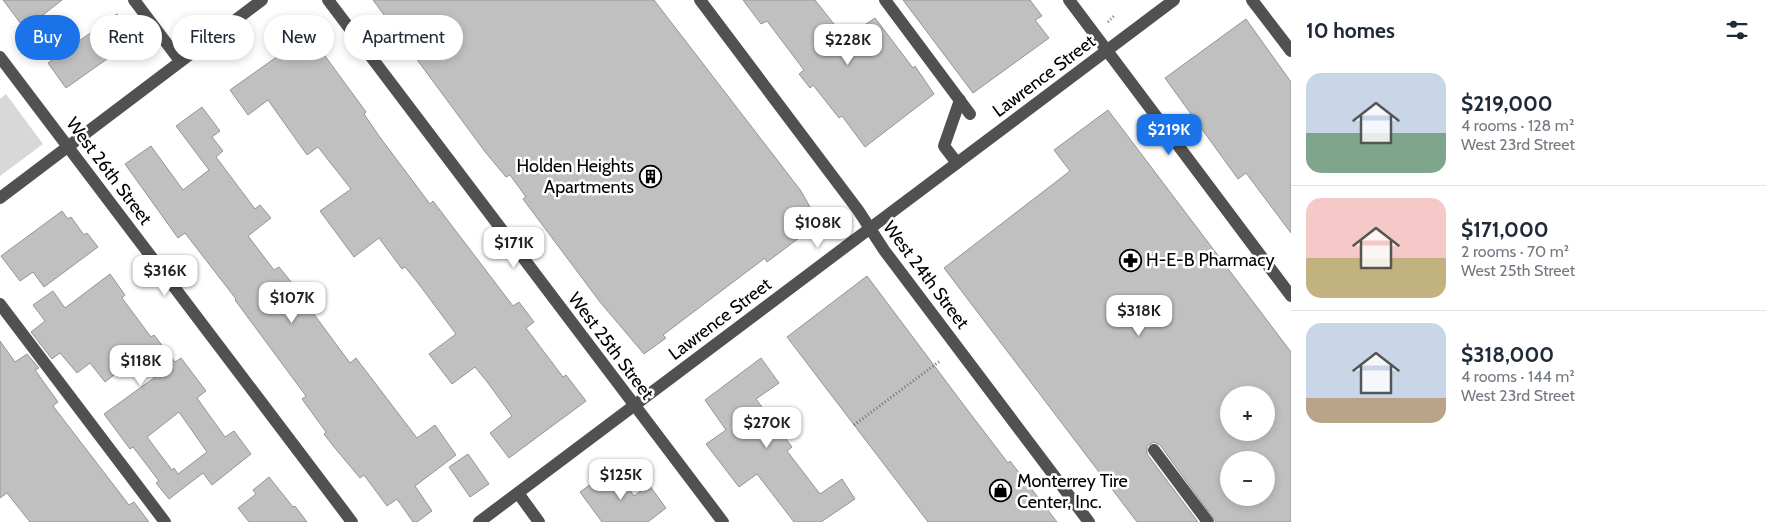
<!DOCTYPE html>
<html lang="en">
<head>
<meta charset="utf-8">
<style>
	:root { --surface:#fff; --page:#f2f2f3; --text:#1f2937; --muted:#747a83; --line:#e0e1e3; --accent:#1a73e8 }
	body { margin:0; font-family:Cabin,sans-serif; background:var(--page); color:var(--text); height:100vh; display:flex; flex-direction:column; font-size:19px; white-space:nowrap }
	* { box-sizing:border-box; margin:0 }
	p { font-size:16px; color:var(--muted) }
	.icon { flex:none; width:28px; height:28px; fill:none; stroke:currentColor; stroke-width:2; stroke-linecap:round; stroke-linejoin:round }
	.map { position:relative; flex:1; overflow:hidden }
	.sheet { display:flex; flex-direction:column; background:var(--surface); width:475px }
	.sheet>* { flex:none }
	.top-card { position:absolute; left:15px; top:15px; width:475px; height:45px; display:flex; gap:10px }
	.fabs { position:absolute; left:1220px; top:386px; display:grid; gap:10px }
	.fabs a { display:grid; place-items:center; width:55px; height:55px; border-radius:50%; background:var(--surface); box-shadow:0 2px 8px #0003; font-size:25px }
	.price { position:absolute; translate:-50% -42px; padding:0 11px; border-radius:10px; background:#fff; color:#222; font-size:16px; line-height:32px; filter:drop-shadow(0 1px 2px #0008) }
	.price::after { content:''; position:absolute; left:50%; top:30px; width:15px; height:11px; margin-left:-8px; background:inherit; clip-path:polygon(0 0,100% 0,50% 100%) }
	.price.current { background:var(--accent); color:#fff }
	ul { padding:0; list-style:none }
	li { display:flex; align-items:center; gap:15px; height:125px; padding:0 15px }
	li+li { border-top:1px solid var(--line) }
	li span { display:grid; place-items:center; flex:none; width:140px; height:100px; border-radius:15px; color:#555 }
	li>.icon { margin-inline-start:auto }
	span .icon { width:60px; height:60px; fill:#fffc; stroke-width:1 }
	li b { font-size:21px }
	h2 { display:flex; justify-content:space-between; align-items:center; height:60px; padding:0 15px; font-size:21px }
	.chip { padding:0 18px; border-radius:22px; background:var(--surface); box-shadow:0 2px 8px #0003; font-size:18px; line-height:45px }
	.chip.current { background:var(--accent); color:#fff }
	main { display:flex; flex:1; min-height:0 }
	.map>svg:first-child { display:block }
	.green { fill:#d8d8d8 }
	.building { fill:#c0c0c0; stroke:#959595; fill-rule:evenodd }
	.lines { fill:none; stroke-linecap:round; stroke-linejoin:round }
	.path { stroke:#737373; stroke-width:3; stroke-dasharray:1 2.5; stroke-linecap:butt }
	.minor { stroke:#515151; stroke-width:12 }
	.labels { text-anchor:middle; stroke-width:5; stroke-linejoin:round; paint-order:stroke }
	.street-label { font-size:18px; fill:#000; stroke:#fff }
	.poi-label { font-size:18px; fill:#000; stroke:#fff; text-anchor:start }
</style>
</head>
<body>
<main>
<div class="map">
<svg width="1291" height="522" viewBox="0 0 1291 522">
	<rect width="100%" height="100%" fill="#fff"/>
	<polygon class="green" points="6,94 43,144 0,176 0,99"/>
	<g class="building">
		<polygon points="3,0 62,0 25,29"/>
		<polygon points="373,0 654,0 801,191 819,223 767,262 765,258 663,335 666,338 644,354 600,302 523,199 526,197 510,175 506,177 486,153"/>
		<polygon points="743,0 815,0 845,38 875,18 913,68 915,66 934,94 865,147 842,116 839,118 813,85 810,88 799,74 804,70 767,21 761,24"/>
		<polygon points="903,0 1030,0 1042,16 1035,20 1049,38 973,93"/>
		<polygon points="117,14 131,32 102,52 107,59 66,88 48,63"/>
		<polygon points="1246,19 1291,82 1291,233 1246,173 1238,179 1165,78"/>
		<polygon points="309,34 366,112 364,114 379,136 430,204 433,201 513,306 519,302 534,322 526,328 563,377 566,375 586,401 509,458 490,433 512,416 488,383 475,367 452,384 429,354 456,334 418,283 405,267 402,269 379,238 354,257 320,211 351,189 318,147 307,155 268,100 248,115 230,90"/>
		<polygon points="202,107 220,131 212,137 223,151 216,157 255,209 260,205 271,218 248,236 274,270 279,267 306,300 315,312 313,313 350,363 356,358 417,438 435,425 456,455 415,486 432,511 417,522 413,522 397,499 387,506 364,475 360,478 334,447 324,434 326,432 302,399 306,396 235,300 236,299 185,233 178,238 125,164 151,146 183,190 209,170 176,126"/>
		<path d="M1108 110 1291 352V522H1216L1160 445 1154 442 1147 446V454L1198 522H1137L944 268 1070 171 1054 150ZM1229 395H1266V432H1229ZM1229 460H1266V498H1229Z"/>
		<polygon points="62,211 68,219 71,217 84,235 87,233 98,247 44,287 33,272 20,281 1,256"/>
		<path d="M110 274 125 295 122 298 151 337 154 335 175 362 181 358 206 391 197 398 225 437 234 431 251 454 212 485 203 473 169 499 156 483 159 481 133 447 130 449 104 414 158 375 141 354 105 382 90 363 77 373 60 353 52 359 31 332 45 321 33 305 53 291 65 308ZM179 412 207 452 178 474 174 468 172 470 147 437Z"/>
		<polygon points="867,276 966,408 1008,463 1010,461 1057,522 928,522 787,337"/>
		<polygon points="0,341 15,362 27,354 39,368 35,370 58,402 53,406 129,505 134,502 149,522 30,522 7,493 0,498"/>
		<polygon points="761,358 779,383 756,399 792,447 787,451 820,494 842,479 855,499 821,522 794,522 757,474 739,487 706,444 726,430 705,400"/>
		<polygon points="468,454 489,484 470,497 449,467"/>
		<polygon points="613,468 634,496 649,485 666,508 648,522 602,522 580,492"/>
		<polygon points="269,477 293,507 295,506 307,522 249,522 238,508 256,494 253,490"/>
	</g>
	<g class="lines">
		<g class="path">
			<polyline points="1108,22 1114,16"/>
			<polyline points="854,425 940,361"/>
		</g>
		<g class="minor">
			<polyline points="134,0 180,61"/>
			<polyline points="328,0 723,522"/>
			<polyline points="700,0 858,210 884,250 1089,522"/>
			<polyline points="885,0 970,114"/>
			<polyline points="1069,0 1291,296"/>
			<polyline points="1252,0 1291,51"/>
			<polyline points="0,57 352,522"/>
			<polyline points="957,163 944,146 960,100"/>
			<polyline points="0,198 262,0"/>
			<polyline points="0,304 165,522"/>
			<polyline points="1154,450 1208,522"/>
			<polyline points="518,493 539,522"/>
			<polyline points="479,522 1174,0"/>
		</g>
	</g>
	<defs>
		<symbol id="building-ring" viewBox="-11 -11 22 22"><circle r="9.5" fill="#fff" stroke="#000" stroke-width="1.5"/><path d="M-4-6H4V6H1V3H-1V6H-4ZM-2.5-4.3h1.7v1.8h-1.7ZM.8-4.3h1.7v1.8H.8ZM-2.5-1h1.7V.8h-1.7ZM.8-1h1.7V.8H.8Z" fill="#000"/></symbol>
		<symbol id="pharmacy-ring" viewBox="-11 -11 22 22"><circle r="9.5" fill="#fff" stroke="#000" stroke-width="1.5"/><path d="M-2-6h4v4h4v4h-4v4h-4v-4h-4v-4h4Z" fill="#000"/></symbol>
		<symbol id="shop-ring" viewBox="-11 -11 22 22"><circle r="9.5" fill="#fff" stroke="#000" stroke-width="1.5"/><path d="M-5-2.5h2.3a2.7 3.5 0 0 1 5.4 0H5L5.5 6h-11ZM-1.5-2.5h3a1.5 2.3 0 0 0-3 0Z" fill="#000"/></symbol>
	</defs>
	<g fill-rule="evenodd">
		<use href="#building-ring" x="638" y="164" width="25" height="25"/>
		<use href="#pharmacy-ring" x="1118" y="248" width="25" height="25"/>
		<use href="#shop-ring" x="988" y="478" width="25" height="25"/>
	</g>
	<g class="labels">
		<g class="street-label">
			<text transform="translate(1044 76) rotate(-37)" y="6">Lawrence Street</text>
			<text transform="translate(109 171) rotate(53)" y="6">West 26th Street</text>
			<text transform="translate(926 275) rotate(53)" y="6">West 24th Street</text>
			<text transform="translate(720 319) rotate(-37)" y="6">Lawrence Street</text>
			<text transform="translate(611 346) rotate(53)" y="6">West 25th Street</text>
		</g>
		<g class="poi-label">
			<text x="634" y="172" text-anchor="end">Holden Heights<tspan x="634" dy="21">Apartments</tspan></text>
			<text x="1146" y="266">H-E-B Pharmacy</text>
			<text x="1017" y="487">Monterrey Tire<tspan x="1017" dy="21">Center, Inc.</tspan></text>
		</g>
	</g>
</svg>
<div class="fabs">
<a>+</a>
<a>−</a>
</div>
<b class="price" style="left:848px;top:66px">$228K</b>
<b class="price current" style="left:1169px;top:156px">$219K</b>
<b class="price" style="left:818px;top:249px">$108K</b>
<b class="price" style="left:514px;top:269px">$171K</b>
<b class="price" style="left:165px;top:297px">$316K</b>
<b class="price" style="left:292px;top:324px">$107K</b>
<b class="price" style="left:1139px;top:337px">$318K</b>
<b class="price" style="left:141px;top:387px">$118K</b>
<b class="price" style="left:767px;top:449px">$270K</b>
<b class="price" style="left:621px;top:501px">$125K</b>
<div class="top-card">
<a class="chip current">Buy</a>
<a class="chip">Rent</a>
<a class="chip">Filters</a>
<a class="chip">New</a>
<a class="chip">Apartment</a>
</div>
</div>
<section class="sheet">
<h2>10 homes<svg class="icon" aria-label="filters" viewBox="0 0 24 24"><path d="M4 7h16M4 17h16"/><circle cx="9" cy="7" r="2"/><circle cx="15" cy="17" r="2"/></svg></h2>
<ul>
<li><span style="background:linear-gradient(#c9d6e8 60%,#7fa58c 0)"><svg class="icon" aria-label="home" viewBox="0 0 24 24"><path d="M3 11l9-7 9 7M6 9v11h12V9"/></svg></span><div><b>$219,000</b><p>4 rooms · 128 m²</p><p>West 23rd Street</p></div></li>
<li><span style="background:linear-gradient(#f6c9c9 60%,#c2b280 0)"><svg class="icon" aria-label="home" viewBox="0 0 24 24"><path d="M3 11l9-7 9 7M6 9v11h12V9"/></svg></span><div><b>$171,000</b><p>2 rooms · 70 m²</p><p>West 25th Street</p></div></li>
<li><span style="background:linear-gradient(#c9d6e8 75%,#b9a48a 0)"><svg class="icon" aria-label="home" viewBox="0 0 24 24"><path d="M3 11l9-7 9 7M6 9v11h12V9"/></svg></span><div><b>$318,000</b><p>4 rooms · 144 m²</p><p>West 23rd Street</p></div></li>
</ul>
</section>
</main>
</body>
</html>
